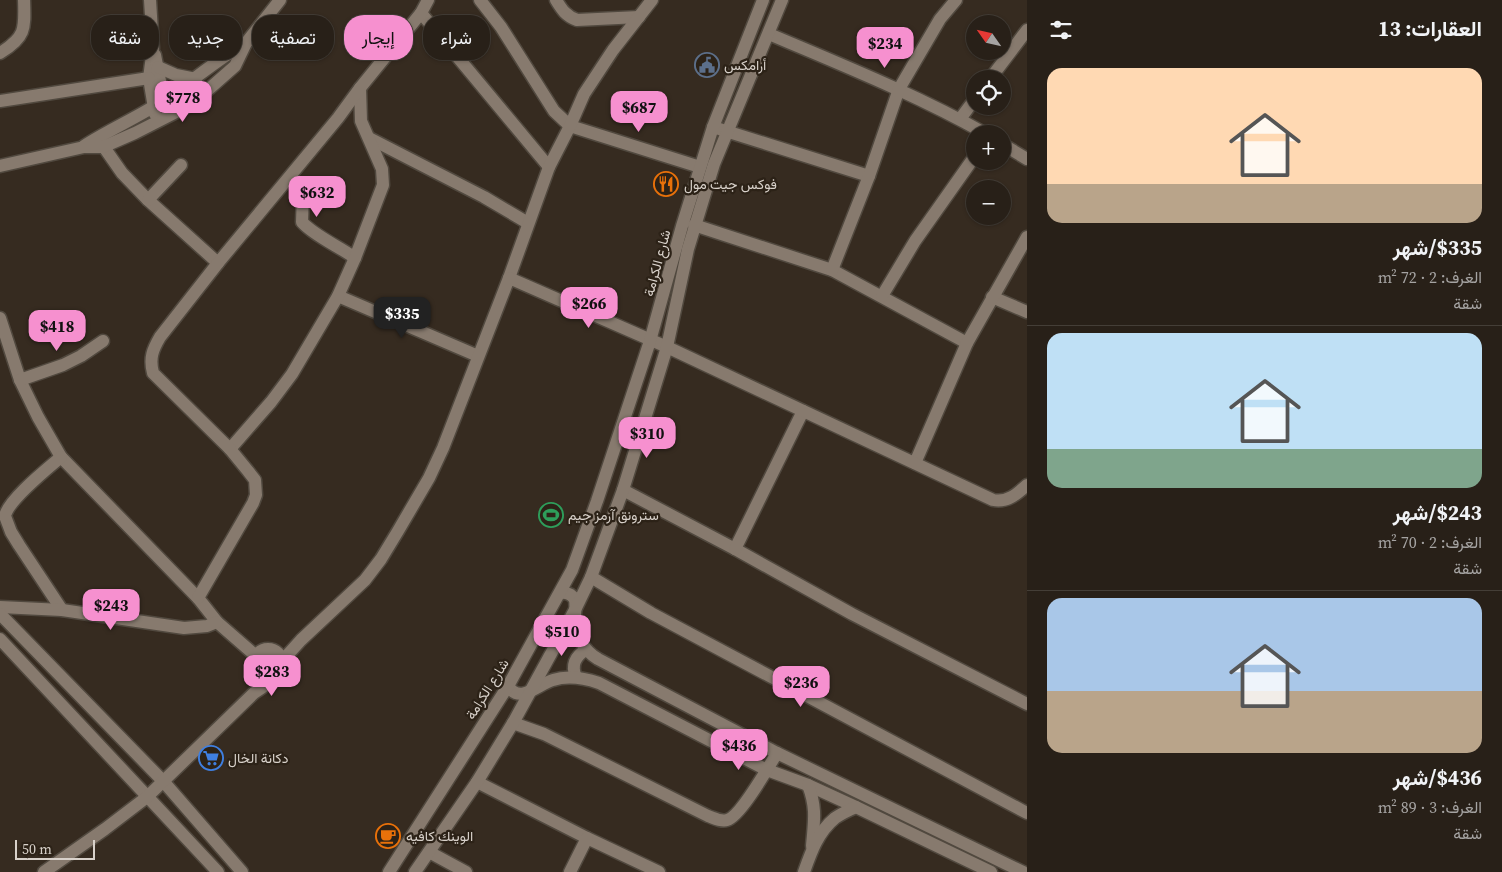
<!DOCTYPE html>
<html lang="ar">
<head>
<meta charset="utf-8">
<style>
	:root { --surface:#282018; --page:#302821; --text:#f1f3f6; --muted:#a5a3a2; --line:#443e37; --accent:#f690cf }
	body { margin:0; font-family:"Source Serif 4",Vazirmatn,serif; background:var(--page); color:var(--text); direction:rtl; height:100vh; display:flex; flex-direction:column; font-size:19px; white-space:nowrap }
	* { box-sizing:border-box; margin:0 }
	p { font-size:16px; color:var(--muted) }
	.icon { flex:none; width:28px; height:28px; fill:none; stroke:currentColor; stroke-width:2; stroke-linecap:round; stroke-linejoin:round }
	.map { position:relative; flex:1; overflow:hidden; direction:ltr }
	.details { display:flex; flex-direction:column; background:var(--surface); width:475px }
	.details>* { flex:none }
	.banner { position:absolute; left:15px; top:15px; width:475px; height:45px; direction:rtl; display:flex; gap:10px }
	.needle { width:32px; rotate:304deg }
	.fabs { position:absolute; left:966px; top:15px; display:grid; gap:10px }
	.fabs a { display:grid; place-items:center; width:45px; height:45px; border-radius:50%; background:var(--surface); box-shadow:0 1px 4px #0004,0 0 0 1px var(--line); font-size:25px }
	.scale { position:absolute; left:15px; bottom:12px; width:80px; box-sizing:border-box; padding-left:5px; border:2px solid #d8d1ca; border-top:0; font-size:14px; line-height:18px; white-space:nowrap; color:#d8d1ca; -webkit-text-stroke:4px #2c2217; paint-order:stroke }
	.price { position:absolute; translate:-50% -42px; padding:0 11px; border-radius:10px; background:var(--accent); color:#111; font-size:16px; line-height:32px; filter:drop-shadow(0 1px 2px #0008) }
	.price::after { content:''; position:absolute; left:50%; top:30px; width:15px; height:11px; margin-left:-8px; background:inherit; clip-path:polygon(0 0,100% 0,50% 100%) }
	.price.active { background:#222; color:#fff }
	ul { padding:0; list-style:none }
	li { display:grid; align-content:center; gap:10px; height:265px; padding:0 20px }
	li+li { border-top:1px solid var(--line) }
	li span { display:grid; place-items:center; height:155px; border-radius:15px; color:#555 }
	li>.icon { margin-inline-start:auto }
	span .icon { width:90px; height:90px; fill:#fffc; stroke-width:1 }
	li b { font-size:21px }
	h2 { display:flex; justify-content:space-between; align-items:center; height:60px; padding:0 20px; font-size:21px }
	.tag { padding:0 18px; border-radius:20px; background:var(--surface); box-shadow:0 1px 4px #0004,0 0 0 1px var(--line); font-size:18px; line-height:45px }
	.tag.active { background:var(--accent); color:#111 }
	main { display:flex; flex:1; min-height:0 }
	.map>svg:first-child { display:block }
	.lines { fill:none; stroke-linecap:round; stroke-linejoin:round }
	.minor-casing { stroke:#51493f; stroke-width:15 }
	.tertiary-casing { stroke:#51493f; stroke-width:15 }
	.minor { stroke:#877a6e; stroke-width:12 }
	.tertiary { stroke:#877a6e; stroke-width:12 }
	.labels { text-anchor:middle; stroke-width:4.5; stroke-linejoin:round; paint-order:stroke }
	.poi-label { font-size:14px; fill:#d8d1ca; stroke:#2c2217; text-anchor:start }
	.street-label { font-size:14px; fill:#d8d1ca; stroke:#2c2217 }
</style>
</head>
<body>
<main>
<section class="details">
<h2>العقارات: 13<svg class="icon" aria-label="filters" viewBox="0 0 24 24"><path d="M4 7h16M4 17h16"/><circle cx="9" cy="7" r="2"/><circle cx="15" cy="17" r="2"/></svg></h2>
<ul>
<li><span style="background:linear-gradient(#ffd9b3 75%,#b9a48a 0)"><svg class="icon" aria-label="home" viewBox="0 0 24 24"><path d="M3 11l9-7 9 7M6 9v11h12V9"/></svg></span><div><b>$335/شهر</b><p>الغرف: 2 · 72 m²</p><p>شقة</p></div></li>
<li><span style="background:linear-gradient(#bfe0f5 75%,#7fa58c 0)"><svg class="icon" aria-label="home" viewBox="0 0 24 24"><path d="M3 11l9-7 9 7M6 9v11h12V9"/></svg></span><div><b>$243/شهر</b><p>الغرف: 2 · 70 m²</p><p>شقة</p></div></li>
<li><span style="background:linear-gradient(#a9c7e8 60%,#b9a48a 0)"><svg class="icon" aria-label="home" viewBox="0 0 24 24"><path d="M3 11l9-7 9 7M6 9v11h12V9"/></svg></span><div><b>$436/شهر</b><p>الغرف: 3 · 89 m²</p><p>شقة</p></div></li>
</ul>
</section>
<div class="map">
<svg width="1027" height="872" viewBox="0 0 1027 872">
	<rect width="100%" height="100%" fill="#362b20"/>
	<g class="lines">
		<defs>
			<g id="minor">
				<polyline points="150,0 153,48 149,78 155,114"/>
				<polyline points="480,0 501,27 554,111 570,126 700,167"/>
				<path d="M556 0C562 10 566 16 577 20L639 17"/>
				<polyline points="421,13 549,167"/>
				<path d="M769 34C842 65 917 95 986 134"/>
				<path d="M0 53C26 37 25 29 24 0"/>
				<polyline points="155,55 165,107"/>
				<polyline points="158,67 176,75 196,79"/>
				<polyline points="990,79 1027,30"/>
				<polyline points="0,101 149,78"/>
				<polyline points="960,119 975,99"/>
				<polyline points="713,127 869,176"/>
				<polyline points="369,138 484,197 528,223"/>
				<polyline points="99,140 122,173 148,200 218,263"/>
				<polyline points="1002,144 1027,159"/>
				<path d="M84 146C110 129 139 117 164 100 192 82 217 59 246 43"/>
				<polyline points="0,166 84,147 103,147 135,133 192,104 235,66 246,43 280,0"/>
				<path d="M291 176 303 194 302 222C313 235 340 247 355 258"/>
				<polyline points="148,200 181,165"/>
				<polyline points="694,225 832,270 967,343"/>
				<polyline points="832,270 869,176 899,89 940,19 956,0"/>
				<polyline points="509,278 549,167 570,126 584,94 613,50 652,0"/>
				<polyline points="338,296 478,356"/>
				<polyline points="882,296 915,241 975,156"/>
				<polyline points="992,297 1027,312"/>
				<polyline points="0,318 20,380 38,417 61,457 198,598 217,622 256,656"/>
				<polyline points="20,380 63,365 81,356 103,341"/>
				<polyline points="230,449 271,402 292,374 338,296 355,258 383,185 382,169 361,121 360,88"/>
				<path d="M61 457C47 469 8 500 5 516L11 532 19 545 62 610"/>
				<polyline points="915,463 967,343 1027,237"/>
				<polyline points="623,490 735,549 852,614 1027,704"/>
				<polyline points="735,549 803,411"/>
				<polyline points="591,577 651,613 1027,813"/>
				<path d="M560 593C567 592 572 594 575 600 576 606 575 611 575 617 575 635 583 650 598 659L777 753 1023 872"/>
				<path d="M198 598 253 503 256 495 255 480 248 471 230 449 153 373C149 358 153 349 160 337L218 263 338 118 360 88 421 13 428 0"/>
				<polyline points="0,607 62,610 184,628 207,626 217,622"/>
				<polyline points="0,614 163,781 242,872"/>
				<polyline points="0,639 218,872"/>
				<circle cx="268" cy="663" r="14"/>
				<path d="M282 661 301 640 365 580 381 559 398 531 429 478 443 448 509 278 667 347 993 500C1007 503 1017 494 1027 485"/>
				<path d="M576 677C571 666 575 656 586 650"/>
				<path d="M508 686C520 705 538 684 553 680 569 675 584 678 599 683L767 770 808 785 856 807 991 872"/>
				<path d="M513 723 544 734 708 816C714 818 721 822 727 820 740 817 769 766 777 753"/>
				<polyline points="477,782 587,838 659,872"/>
				<path d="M808 785C817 808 814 822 812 846"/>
				<polyline points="429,852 466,872"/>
				<polyline points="44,872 105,829 147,797 254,693 263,687 270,677"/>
				<polyline points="570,872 587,838"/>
				<path d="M804 872C811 852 818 832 835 818 841 814 849 810 856 807"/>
			</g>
			<g id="tertiary">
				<polyline points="389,872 508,686 572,570 597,501 650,341 682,226 713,127 763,0"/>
				<polyline points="415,872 477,782 513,723 576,608 591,577 623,490 667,347 688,249 714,164 782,0"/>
			</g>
		</defs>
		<use href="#minor" class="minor-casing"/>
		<use href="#tertiary" class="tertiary-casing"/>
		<use href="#minor" class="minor"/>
		<use href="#tertiary" class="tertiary"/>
	</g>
	<defs>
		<symbol id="civic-ring" viewBox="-11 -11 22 22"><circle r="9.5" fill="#2c2217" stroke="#5c6f8a" stroke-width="1.5"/><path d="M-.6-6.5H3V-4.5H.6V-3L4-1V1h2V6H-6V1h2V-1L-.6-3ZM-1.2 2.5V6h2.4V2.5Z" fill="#5c6f8a"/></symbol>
		<symbol id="restaurant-ring" viewBox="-11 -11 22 22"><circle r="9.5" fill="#2c2217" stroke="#e8710a" stroke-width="1.5"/><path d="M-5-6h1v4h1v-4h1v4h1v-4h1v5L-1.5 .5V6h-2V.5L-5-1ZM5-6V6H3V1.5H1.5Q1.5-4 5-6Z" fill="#e8710a"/></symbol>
		<symbol id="stadium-ring" viewBox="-11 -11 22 22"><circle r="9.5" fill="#2c2217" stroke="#2e9e5b" stroke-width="1.5"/><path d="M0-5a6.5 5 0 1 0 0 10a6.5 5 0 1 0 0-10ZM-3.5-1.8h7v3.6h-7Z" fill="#2e9e5b"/></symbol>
		<symbol id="supermarket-ring" viewBox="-11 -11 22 22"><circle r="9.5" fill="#2c2217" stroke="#3f7fe0" stroke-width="1.5"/><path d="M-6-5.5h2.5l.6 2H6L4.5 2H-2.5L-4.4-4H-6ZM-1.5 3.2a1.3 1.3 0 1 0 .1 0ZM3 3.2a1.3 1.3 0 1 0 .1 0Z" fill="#3f7fe0"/></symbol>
		<symbol id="cafe-ring" viewBox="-11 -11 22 22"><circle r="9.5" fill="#2c2217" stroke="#e8710a" stroke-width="1.5"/><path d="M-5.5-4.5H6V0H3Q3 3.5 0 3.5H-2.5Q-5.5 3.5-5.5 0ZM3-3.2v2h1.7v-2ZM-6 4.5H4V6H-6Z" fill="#e8710a"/></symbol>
	</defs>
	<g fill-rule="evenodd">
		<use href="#civic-ring" x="693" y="51" width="28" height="28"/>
		<use href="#restaurant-ring" x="652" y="170" width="28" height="28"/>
		<use href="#stadium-ring" x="537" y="501" width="28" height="28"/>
		<use href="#supermarket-ring" x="197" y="744" width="28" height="28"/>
		<use href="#cafe-ring" x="374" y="822" width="28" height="28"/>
	</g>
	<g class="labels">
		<g class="poi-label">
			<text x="724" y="70">أرامكس</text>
			<text x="684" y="189">فوكس جيت مول</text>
			<text x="568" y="520">سترونق آرمز جيم</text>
			<text x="228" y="763">دكانة الخال</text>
			<text x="406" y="841">الوينك كافيه</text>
		</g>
		<g class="street-label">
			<text transform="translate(657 263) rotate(-75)" y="5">شارع الكرامة</text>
			<text transform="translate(487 689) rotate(-58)" y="5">شارع الكرامة</text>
		</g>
	</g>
</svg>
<div class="fabs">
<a><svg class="needle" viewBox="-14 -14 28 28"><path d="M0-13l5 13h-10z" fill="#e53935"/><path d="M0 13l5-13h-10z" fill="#a5a3a2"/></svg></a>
<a><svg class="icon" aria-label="locate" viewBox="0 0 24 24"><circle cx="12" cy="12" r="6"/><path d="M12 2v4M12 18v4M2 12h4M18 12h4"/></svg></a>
<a>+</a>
<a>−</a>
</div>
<div class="scale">50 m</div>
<b class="price" style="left:885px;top:69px">$234</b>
<b class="price" style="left:183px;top:123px">$778</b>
<b class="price" style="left:639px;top:133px">$687</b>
<b class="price" style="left:317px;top:218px">$632</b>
<b class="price" style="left:589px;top:329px">$266</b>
<b class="price active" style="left:402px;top:339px">$335</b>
<b class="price" style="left:57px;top:352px">$418</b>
<b class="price" style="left:647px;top:459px">$310</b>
<b class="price" style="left:111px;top:631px">$243</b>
<b class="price" style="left:562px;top:657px">$510</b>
<b class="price" style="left:272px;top:697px">$283</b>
<b class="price" style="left:801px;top:708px">$236</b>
<b class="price" style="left:739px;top:771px">$436</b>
<div class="banner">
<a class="tag">شراء</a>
<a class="tag active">إيجار</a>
<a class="tag">تصفية</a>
<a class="tag">جديد</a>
<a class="tag">شقة</a>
</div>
</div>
</main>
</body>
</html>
